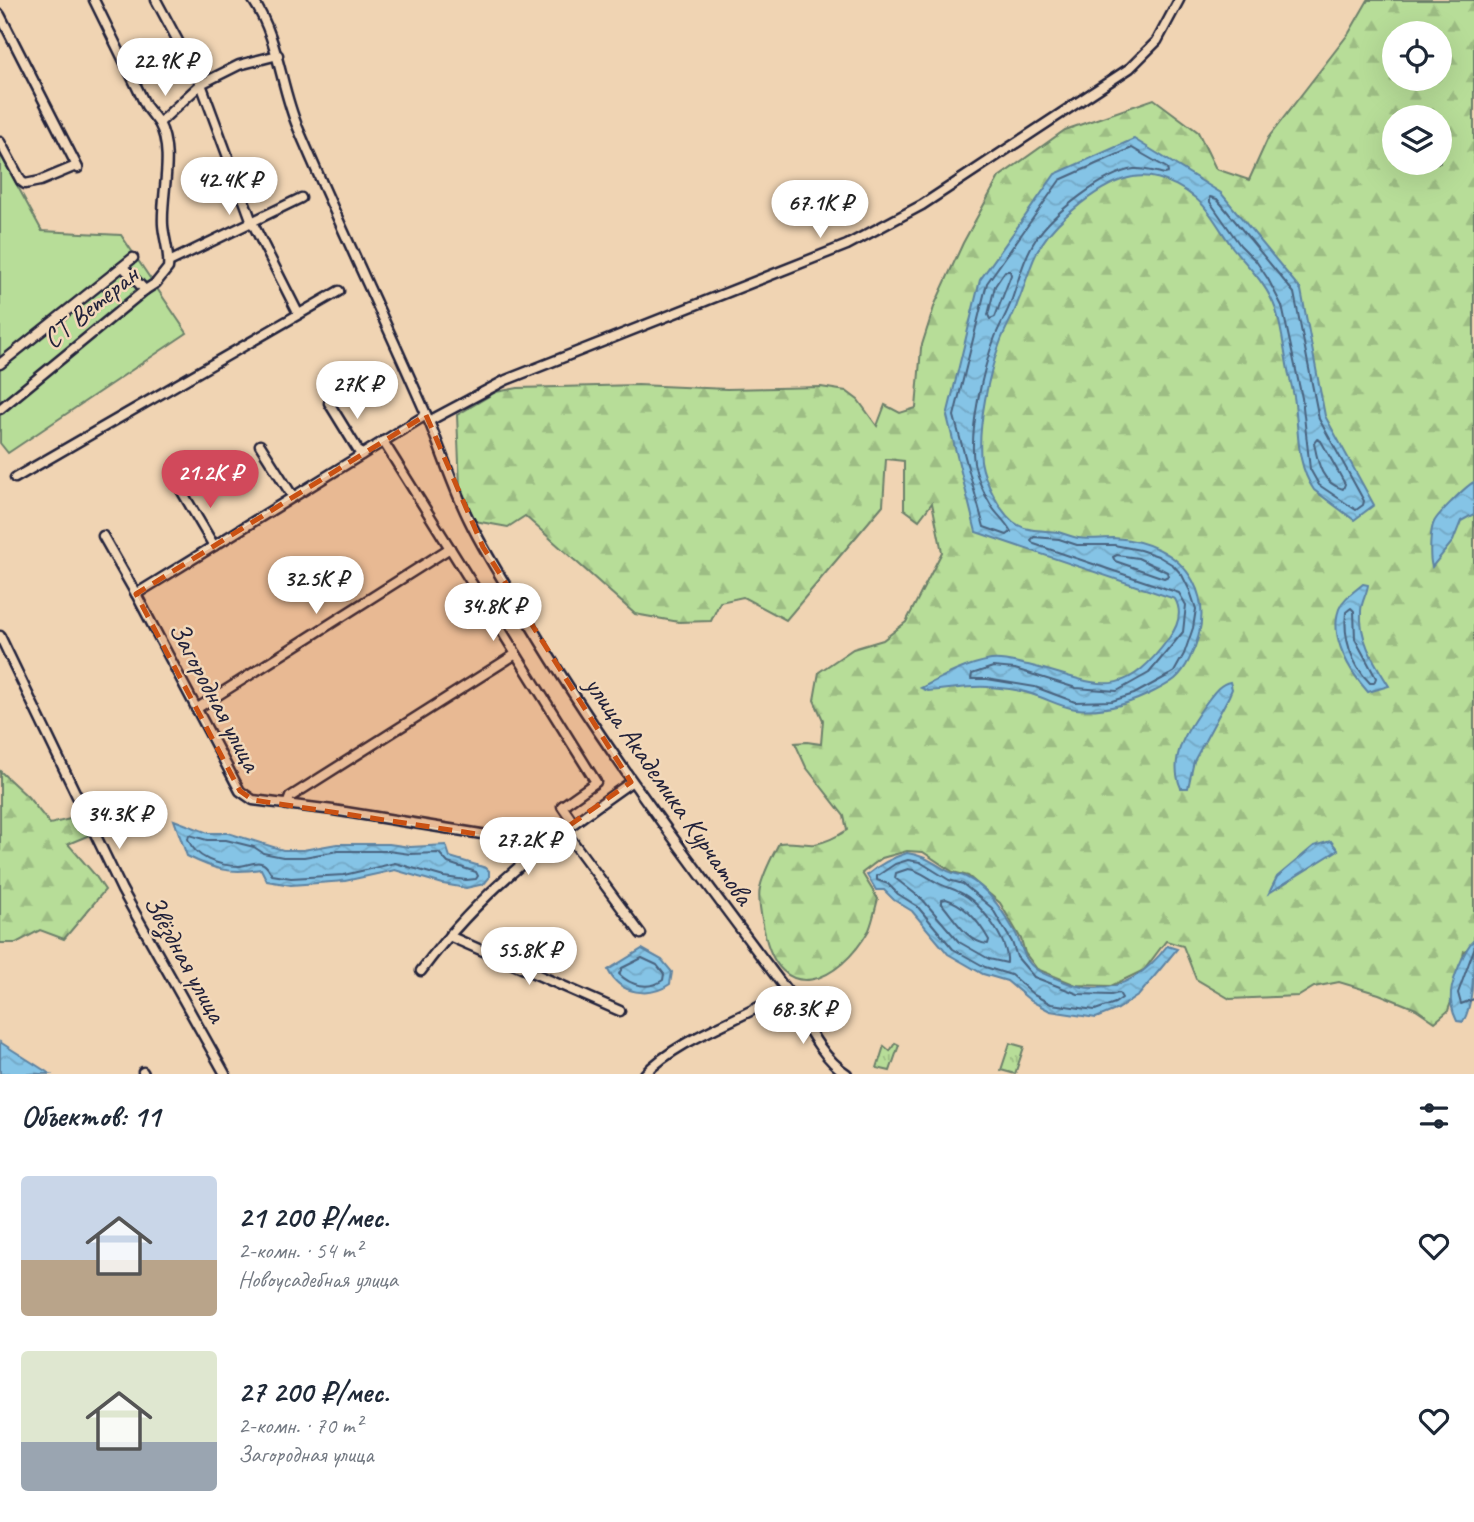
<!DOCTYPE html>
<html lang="ru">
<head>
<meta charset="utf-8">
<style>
	:root { --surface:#fff; --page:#f6f6f7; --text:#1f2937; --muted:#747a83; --accent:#d1495b }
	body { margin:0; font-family:Caveat,sans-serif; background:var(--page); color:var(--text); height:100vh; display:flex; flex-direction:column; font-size:26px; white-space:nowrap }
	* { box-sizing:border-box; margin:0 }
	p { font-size:23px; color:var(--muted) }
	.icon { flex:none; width:38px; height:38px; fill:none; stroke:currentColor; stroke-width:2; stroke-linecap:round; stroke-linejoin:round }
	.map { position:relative; height:1074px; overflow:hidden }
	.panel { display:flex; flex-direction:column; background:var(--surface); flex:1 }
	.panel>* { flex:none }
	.fabs { position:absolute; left:1382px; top:21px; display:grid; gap:14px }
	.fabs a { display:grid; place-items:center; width:70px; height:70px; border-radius:50%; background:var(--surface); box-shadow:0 7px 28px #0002; font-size:35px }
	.price { position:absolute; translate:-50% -60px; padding:0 16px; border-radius:24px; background:#fff; color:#222; font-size:23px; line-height:46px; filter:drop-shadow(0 2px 4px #0008) }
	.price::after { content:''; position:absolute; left:50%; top:42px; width:21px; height:16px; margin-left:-10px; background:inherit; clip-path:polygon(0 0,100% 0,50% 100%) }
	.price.on { background:var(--accent); color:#fff }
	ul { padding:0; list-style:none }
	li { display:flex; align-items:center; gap:21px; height:175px; padding:0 21px }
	li span { display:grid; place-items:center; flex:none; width:196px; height:140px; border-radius:7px; color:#555 }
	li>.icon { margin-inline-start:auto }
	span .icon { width:84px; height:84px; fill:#fffc; stroke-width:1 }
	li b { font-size:30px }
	h2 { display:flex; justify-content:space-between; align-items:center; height:84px; padding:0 21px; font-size:30px }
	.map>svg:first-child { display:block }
	.forest { fill:url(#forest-firs); stroke:#6c806a; stroke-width:2; fill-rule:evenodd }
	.park { fill:url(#park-tufts); stroke:#6c806a; stroke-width:2 }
	.garden { fill:#b7dd98; stroke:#6c806a; stroke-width:2 }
	.water { fill:url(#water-waves); stroke:#5d83a2; stroke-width:2 }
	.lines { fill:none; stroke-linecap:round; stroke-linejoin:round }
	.shore { stroke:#4a637f; stroke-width:2 }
	.street-casing { stroke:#22223b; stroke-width:13 }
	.street { stroke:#f2d8b9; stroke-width:8 }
	.marked { fill:#ca5113; fill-opacity:0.2; stroke:#ca5113; stroke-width:5; stroke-dasharray:14 9; stroke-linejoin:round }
	.labels { text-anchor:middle; stroke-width:5; stroke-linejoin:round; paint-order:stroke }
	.street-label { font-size:28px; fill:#22223b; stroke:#f2d8b9 }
</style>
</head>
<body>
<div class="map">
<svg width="1474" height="1074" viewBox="0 0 1474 1074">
	<defs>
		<pattern id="forest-firs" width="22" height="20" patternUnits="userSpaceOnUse" patternTransform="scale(1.75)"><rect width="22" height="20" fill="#b7dd98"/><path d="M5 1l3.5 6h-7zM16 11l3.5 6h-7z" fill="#9dbd84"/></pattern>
		<pattern id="park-tufts" width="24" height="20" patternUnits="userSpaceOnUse" patternTransform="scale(1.75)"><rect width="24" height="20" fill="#b7dd98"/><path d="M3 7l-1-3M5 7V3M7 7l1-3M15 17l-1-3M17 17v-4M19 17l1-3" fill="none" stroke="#9dbd84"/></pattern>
		<pattern id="water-waves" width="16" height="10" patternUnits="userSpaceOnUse" patternTransform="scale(1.75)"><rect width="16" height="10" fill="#85c4e6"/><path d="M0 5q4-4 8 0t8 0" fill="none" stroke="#73a8c6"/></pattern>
	</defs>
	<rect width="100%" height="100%" fill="#f0d4b3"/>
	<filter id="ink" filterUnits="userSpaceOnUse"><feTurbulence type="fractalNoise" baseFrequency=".0143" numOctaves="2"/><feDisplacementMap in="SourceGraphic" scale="14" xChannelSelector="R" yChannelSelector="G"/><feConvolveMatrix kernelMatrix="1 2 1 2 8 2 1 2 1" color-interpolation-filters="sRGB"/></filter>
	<g filter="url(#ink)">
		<g class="forest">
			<path d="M1368 0H1474V946L1464 951 1459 977 1448 1011 1435 1022 1416 1009 1379 994 1339 982 1314 987 1299 996 1230 999 1196 979 1183 946 1166 941 1144 970 1111 986 1076 985 1037 969 1025 953 1021 939 1000 903 968 876 953 872 923 852 907 851 882 858 862 873 878 899C875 909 873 921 869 930 839 983 780 1009 764 930 762 917 757 901 760 888 763 873 772 857 779 843 792 841 803 845 815 844 826 842 838 836 847 830L844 816 806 767 795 743 807 742 821 744 823 720 814 700 819 672 853 649 883 640 906 622 942 552 932 503 919 520 904 509V461L886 459 883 505 786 620 743 597 720 602 711 621 679 622 635 614 525 516 508 527 475 521 460 487 457 415 496 392 518 388 638 385 727 389 821 387 846 391 858 400 877 426 885 405 900 413 916 408 921 348 935 304 963 243 999 177 1065 130 1154 99 1198 132 1216 169 1249 180 1268 138 1349 33ZM1395 33H1440V79H1395ZM1395 117H1440V163H1395Z"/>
			<polygon points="0,771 28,797 50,824 82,816 92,834 68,844 95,875 105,890 64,939 40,930 16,943 0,943"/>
		</g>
		<g class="park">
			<polygon points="895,1043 899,1045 890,1071 877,1068 884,1046 890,1051"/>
			<polygon points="1010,1043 1024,1047 1015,1074 1001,1070"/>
		</g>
		<polygon class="garden" points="0,154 42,231 121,235 187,333 8,453 0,443"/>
		<g class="water">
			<path d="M1134 139 1221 193 1301 290 1325 416 1374 505 1354 520 1314 490C1296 464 1299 433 1295 404 1294 392 1290 381 1288 370 1284 350 1282 329 1276 310 1267 284 1249 268 1233 248 1225 237 1218 225 1210 214 1195 192 1160 172 1133 177 1102 182 1057 219 1041 245 1030 262 1026 284 1018 302 1014 315 1006 327 1001 340 989 372 977 427 981 461 984 480 1001 516 1018 525 1030 532 1045 530 1058 532 1065 534 1072 537 1078 538 1089 540 1101 538 1113 538 1145 540 1177 552 1193 581 1207 607 1202 635 1189 660 1180 678 1172 682 1155 691 1130 704 1104 712 1076 709 1062 707 1049 700 1037 696 1023 690 1004 688 989 687 970 685 948 690 928 691L921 688C942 677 966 664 991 660 1003 658 1016 663 1028 665 1096 681 1119 707 1169 638 1178 626 1183 613 1175 599L976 532 947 416 980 280 1055 174Z"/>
			<path d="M1474 482V514L1461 521 1453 541 1432 567C1429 558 1430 530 1434 522 1438 514 1467 485 1474 482Z"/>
			<path d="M1363 584 1368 585C1367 594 1361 602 1361 611 1359 640 1374 662 1389 686L1368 692C1350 672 1329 637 1339 609 1343 598 1355 591 1363 584Z"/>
			<path d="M1230 682 1232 689 1229 696 1194 761 1188 788H1181C1167 758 1188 728 1206 703 1213 694 1219 684 1230 682Z"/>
			<path d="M174 820 208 833H228L283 850H303L337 844H389L410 847 446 845 450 857 486 868 489 871V878L484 884 466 888 443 884 395 870 345 881 291 885 267 881 261 869C230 874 215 870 187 856Z"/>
			<polygon points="1331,841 1338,850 1269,893 1277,877 1314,846"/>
			<path d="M907 853C923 855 932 862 946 870 952 874 959 874 966 877 989 888 1003 912 1015 932 1022 945 1023 960 1036 969 1042 974 1052 977 1060 980 1104 999 1139 983 1167 946L1177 949 1139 995 1118 1009 1096 1018 1050 1011 1031 1001 1007 981 983 974 948 954 912 911 894 900 884 890H876L867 875C880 864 891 858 907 853Z"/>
			<path d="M1474 940C1474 964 1474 1003 1463 1022L1457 1021C1453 1013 1450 1002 1451 993 1452 981 1465 947 1474 940Z"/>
			<path d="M642 949 662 960 672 972 670 984C650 998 620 995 608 970Z"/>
			<polygon points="0,1042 50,1074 0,1074"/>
		</g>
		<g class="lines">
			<g class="shore">
				<path d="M1132 148 1167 168 1168 173 1165 174C1156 172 1144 168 1134 169 1104 173 1052 214 1036 239 1024 257 1019 279 1012 299 1008 312 1000 324 995 337 983 368 969 430 974 463 977 478 984 494 992 507 998 516 1007 523 1011 532L1007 535 984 527 954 416 987 283 1060 180Z"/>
				<polygon points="1210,197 1217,199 1294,293 1319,419 1364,501 1363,505 1356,510 1319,485 1310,469 1302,398 1282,306 1268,279 1256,261 1240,245 1210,202"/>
				<polygon points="1005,271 1010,271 1011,275 995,317 990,319 988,315 995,286"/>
				<path d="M1317 439 1321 441 1345 484 1343 489C1321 483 1318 463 1314 443Z"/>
				<polygon points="1034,537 1059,539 1077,545 1114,545 1140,550 1158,556 1173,565 1182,575 1190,591 1196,609 1193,628 1184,654 1174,672 1169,675 1134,694 1112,701 1075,702 1035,687 987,679 971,679 972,674 993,667 1015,669 1076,688 1117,691 1149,673 1183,632 1186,605 1179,593 1034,544 1031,540"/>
				<polygon points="1117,555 1138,558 1167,572 1168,576 1164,578 1115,561 1113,557"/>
				<path d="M1351 608 1354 611 1355 639 1376 678 1374 683H1370C1351 664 1343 637 1346 612Z"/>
				<path d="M189 835 207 840H226L254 847 263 853 283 857H304L338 851H388L410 854 439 853 448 863 476 872 478 876 476 879 466 880 444 877 395 863 344 875 291 878 272 875C269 871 267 864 261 863 254 861 246 866 239 866 218 866 195 858 188 839Z"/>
				<polygon points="908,860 920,862 949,880 963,884 992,908 1012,942 1017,957 1034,977 1078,994 1111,995 1119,993 1122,998 1115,1003 1095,1010 1051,1004 1034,995 1011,975 985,967 953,949 917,906 898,894 888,884 877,880 877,876 895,864"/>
				<path d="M908 869C920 870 928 878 938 883 945 887 952 888 959 892 979 901 1009 940 1007 963L989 959 959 942 923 900 895 878 896 873Z"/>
				<path d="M946 899C966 905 979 922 989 940L988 944C968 943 954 918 942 904V900Z"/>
				<polyline points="1474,949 1458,993 1461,1004 1474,999"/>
				<path d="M642 958 657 965 664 974 663 980C649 990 631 986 619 974L622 968Z"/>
			</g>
			<defs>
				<g id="street">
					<polyline points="94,0 146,106 159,123 201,84 239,65 278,55"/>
					<polyline points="156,0 201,84 252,222 298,313"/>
					<path d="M253 0C279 39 280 86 298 128 339 224 384 318 426 414 441 449 452 486 469 520 486 555 508 589 529 623 606 752 697 871 787 991 744 1019 680 1037 645 1074"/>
					<polyline points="0,15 78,168"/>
					<polyline points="0,142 21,181 25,184 40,181 76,166"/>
					<polyline points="169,262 301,198"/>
					<polyline points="123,267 145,290"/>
					<polyline points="0,364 133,258"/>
					<polyline points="329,403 361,455"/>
					<path d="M0 409 145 290 156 283 168 268C170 254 164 239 163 225 161 193 175 153 159 123"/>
					<polyline points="429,421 506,380 847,245 922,205 1130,68 1157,41 1179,0"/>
					<polyline points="383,441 596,782 562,806 573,822"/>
					<polyline points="260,445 293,497"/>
					<polyline points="15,478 339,291"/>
					<polyline points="181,490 214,546"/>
					<polyline points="103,536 136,594 240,791 253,800 333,810 543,844"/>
					<polyline points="136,594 426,415"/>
					<polyline points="0,636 122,890 225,1074"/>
					<polyline points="196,709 450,548"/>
					<polyline points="287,805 290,797 516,654"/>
					<polyline points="564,830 641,934"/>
					<polyline points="449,936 620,1011"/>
					<path d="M421 971C482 889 550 839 631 782"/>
					<path d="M787 991C805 1020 818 1055 847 1074"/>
					<polyline points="143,1072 144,1074"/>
				</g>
			</defs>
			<use href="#street" class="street-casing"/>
			<use href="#street" class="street"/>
		</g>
	</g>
	<path class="marked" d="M426 415 483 547 631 782 543 844 253 800 240 791 136 594Z"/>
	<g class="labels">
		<g class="street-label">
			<text transform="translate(90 306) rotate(-39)" y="10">СТ Ветеран</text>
			<text transform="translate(216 696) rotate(62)" y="10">Загородная улица</text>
			<text transform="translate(670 790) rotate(55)" y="10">улица Академика Курчатова</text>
			<text transform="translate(186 958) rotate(61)" y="10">Звёздная улица</text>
		</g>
	</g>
</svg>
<div class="fabs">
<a><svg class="icon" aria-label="locate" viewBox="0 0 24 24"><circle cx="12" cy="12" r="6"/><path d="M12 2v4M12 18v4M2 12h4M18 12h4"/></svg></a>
<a><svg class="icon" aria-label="layers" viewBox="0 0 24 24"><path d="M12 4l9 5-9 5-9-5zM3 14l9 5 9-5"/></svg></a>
</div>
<b class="price" style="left:165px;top:98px">22.9K ₽</b>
<b class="price" style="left:229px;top:217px">42.4K ₽</b>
<b class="price" style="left:820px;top:240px">67.1K ₽</b>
<b class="price" style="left:357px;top:421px">27K ₽</b>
<b class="price on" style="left:210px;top:510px">21.2K ₽</b>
<b class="price" style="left:316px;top:616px">32.5K ₽</b>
<b class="price" style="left:493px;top:643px">34.8K ₽</b>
<b class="price" style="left:119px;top:851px">34.3K ₽</b>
<b class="price" style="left:528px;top:877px">27.2K ₽</b>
<b class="price" style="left:529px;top:987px">55.8K ₽</b>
<b class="price" style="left:803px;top:1046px">68.3K ₽</b>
</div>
<section class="panel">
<h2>Объектов: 11<svg class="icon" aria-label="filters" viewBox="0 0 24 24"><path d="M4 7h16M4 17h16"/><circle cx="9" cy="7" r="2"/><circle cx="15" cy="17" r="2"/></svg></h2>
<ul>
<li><span style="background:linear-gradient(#c9d6e8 60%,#b9a48a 0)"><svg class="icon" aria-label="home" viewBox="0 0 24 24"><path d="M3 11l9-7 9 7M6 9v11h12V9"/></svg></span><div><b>21 200 ₽/мес.</b><p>2-комн. · 54 m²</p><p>Новоусадебная улица</p></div><svg class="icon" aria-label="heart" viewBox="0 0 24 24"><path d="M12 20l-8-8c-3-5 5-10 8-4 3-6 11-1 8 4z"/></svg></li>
<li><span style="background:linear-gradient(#dfe7d0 65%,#9aa5b1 0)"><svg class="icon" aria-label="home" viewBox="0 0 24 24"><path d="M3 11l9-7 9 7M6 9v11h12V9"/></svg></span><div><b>27 200 ₽/мес.</b><p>2-комн. · 70 m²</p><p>Загородная улица</p></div><svg class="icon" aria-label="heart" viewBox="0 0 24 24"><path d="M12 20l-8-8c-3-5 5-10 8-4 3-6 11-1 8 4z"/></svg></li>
</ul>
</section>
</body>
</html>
